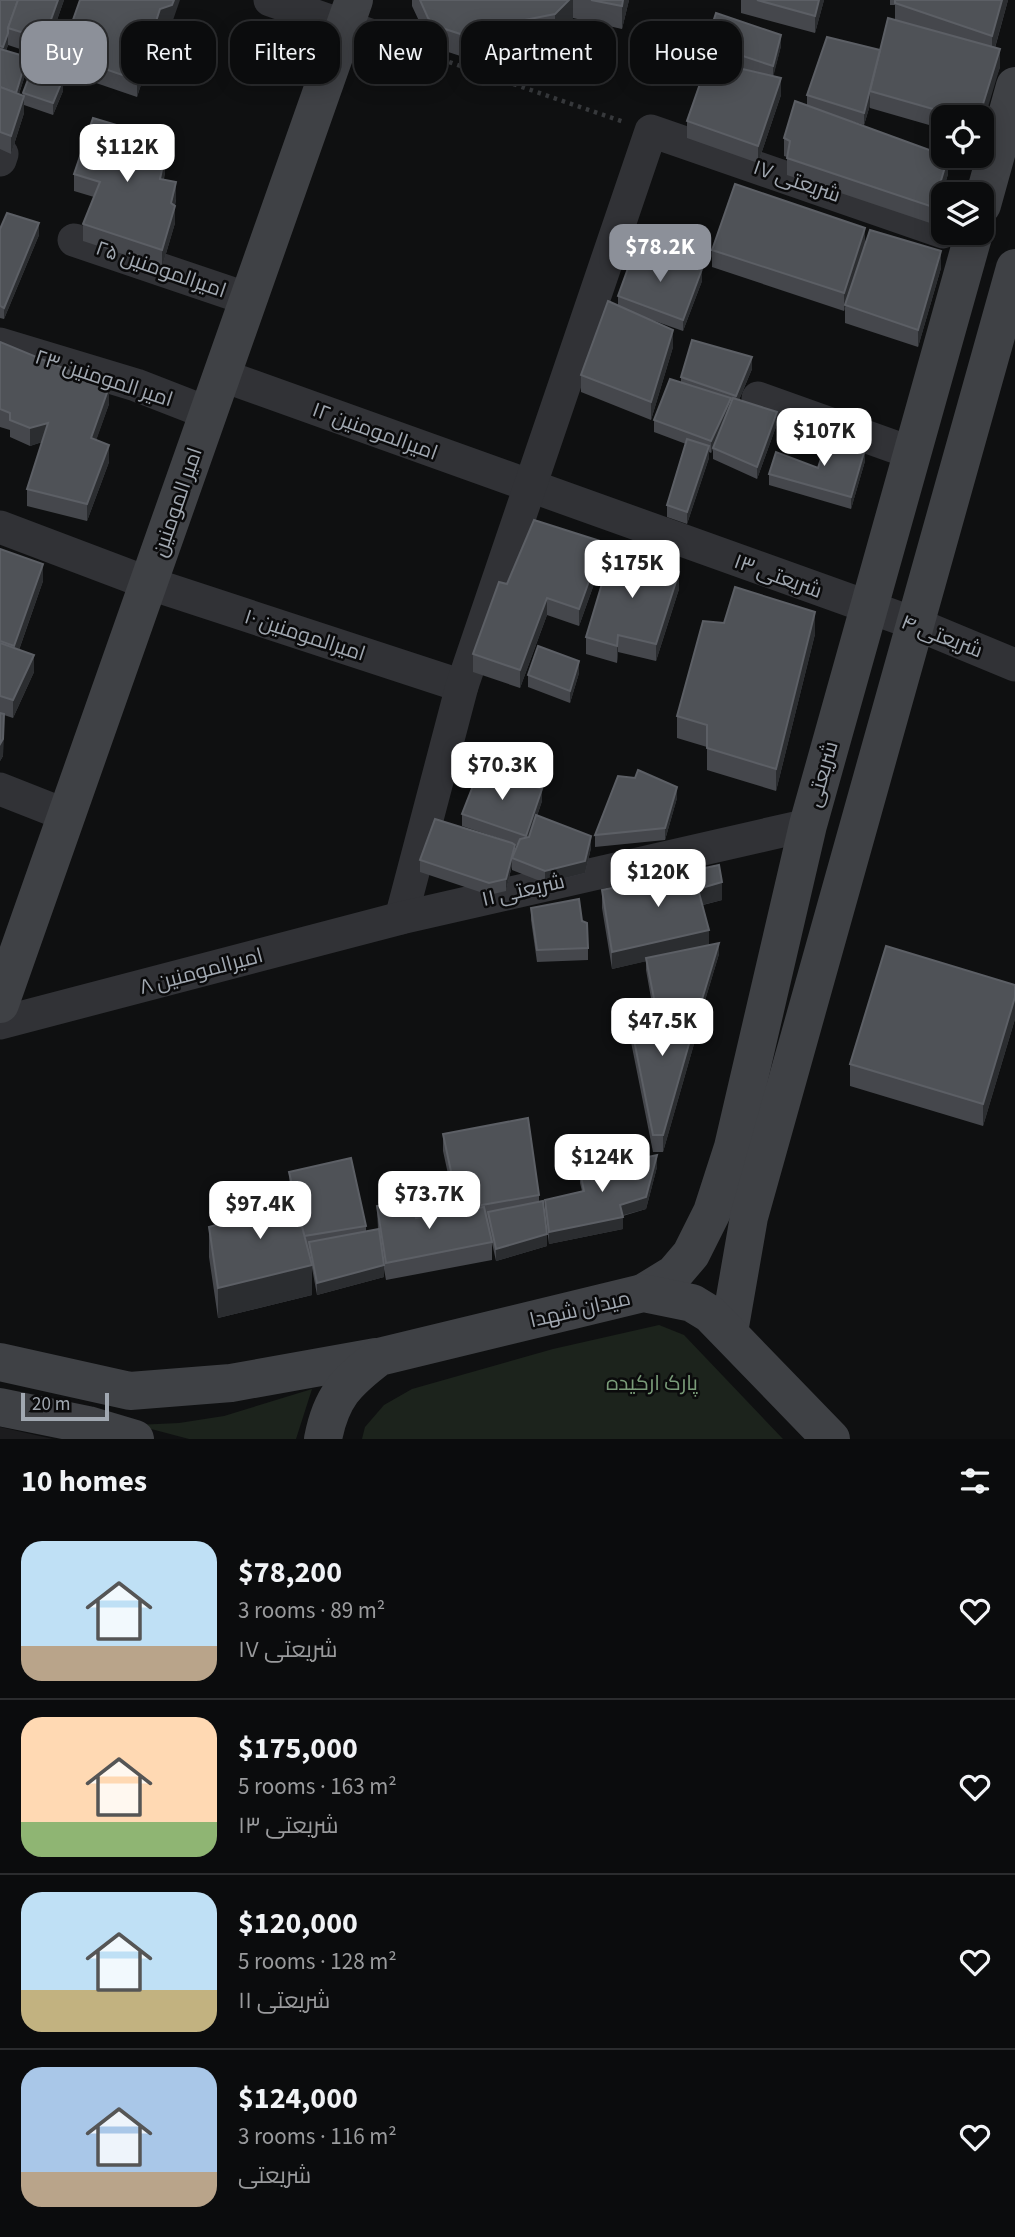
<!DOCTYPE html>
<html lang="en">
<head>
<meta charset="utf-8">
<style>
	:root { --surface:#0b0c0d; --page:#141516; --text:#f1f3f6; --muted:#9a9b9d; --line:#2b2c2e; --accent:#8c9099 }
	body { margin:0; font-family:"Source Sans 3",Cairo,sans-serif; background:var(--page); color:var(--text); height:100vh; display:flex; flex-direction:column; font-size:26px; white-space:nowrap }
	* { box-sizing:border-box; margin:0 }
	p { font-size:23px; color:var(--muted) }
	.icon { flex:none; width:38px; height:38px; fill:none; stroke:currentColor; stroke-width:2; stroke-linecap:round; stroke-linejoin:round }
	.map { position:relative; height:1439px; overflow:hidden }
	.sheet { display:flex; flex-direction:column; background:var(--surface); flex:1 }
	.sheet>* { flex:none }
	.top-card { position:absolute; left:21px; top:21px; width:973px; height:63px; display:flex; gap:14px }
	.controls { position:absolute; left:931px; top:105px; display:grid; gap:14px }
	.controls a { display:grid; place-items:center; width:63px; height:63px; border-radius:14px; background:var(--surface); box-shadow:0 4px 18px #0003,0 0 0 2px var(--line); font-size:35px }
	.scale { position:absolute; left:21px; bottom:18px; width:88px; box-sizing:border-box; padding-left:7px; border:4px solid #a1a8b1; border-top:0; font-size:19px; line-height:24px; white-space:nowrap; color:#a1a8b1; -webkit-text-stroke:5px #0b0b0c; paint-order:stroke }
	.price { position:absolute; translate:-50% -60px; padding:0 16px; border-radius:14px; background:#fff; color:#222; font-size:23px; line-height:46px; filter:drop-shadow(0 2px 4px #0008) }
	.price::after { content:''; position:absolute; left:50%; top:42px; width:21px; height:16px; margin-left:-10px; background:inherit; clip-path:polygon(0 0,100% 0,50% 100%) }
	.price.current { background:var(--accent); color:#fff }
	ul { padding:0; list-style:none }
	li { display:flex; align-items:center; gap:21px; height:175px; padding:0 21px }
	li+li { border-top:2px solid var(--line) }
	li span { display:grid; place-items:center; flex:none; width:196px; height:140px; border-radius:21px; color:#555 }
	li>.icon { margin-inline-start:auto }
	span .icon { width:84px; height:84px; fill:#fffc; stroke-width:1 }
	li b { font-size:30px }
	h2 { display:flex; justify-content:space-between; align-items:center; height:84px; padding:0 21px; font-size:30px }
	.tag { padding:0 24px; border-radius:21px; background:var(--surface); box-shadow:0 4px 18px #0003,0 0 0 2px var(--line); font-size:24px; line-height:63px }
	.tag.current { background:var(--accent); color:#fff }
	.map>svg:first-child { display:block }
	.built { fill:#1c1c1e }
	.green { fill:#1c231c }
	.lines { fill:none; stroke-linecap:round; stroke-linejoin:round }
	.path { stroke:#37393c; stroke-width:4.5; stroke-dasharray:3.5 5; stroke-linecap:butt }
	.street { stroke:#313236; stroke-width:33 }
	.secondary { stroke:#3f4145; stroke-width:38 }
	.wall { fill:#45474c; fill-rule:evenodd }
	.shaded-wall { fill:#2b2d30 }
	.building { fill:#4f5257; stroke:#5c5f65; stroke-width:2 }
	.labels { text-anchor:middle; stroke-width:5; stroke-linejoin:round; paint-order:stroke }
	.street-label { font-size:21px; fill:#a1a8b1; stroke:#0b0b0c }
	.park-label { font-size:21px; fill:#7a9c79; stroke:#0b0b0c }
</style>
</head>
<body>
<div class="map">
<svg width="1015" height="1439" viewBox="0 0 1015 1439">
	<rect width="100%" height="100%" fill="#0f1011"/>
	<polygon class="built" points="0,1427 53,1439 0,1439"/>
	<g class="green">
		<polygon points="659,1325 684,1335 783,1439 362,1439 365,1427 384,1405 412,1389 553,1349"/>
		<polygon points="312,1389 296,1439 189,1439 136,1425 179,1423 224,1416"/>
	</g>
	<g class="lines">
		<polyline class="path" points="417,51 624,122"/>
		<g class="street">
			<polyline points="270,0 390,42"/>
			<polyline points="0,160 2,154"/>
			<polyline points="74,240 248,299"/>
			<polyline points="0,344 136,385 208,413"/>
			<polyline points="221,375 916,624 1015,665"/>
			<polyline points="758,398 912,453"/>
			<polyline points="0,527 148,583 462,686"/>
			<polyline points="0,789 66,815"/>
			<polyline points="401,918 462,686 651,131 943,232"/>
			<polyline points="0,1023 401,918 808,825"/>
		</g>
		<g class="secondary">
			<polyline points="982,205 1015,86"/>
			<polyline points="0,1004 354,0"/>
			<polyline points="643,1293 674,1274 691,1254 712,1212 733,1147 808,825 974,233"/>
			<polyline points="729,1332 749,1217 1015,268"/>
			<polyline points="0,1362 130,1391 231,1383 376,1357"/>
			<polyline points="0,1407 88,1425 135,1439"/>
			<path d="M323 1439C331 1397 346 1382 379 1357L643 1293 692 1303 710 1314 831 1439"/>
		</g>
	</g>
	<g class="wall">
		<polygon points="0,0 64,0 44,57 8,45 6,51 27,69 19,94 23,95 23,93 56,77 63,91 53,115 24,105 24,113 11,154 0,149"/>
		<polygon points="80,0 172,23 160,26 137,97 61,71 61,54"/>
		<polygon points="412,0 629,0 622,29 573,18 555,36 509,45 506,71 436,48 428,40 412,6"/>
		<polygon points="741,0 824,0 815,33 741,13"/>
		<polygon points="890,0 1008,0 995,48 1000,67 982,117 943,117 943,129 870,108 870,105 864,125 841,118 948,174 933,224 787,175 787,157 784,156 784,138 807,106 807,95 880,50 895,20 895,5 890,5"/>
		<polygon points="781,46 773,76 781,95 758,163 687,138 687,121 703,73 701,70 701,59"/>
		<polygon points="153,151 165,172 164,179 176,199 175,206 175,223 162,267 83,241 83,224 94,197 74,191 74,174"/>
		<polygon points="0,229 39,235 4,319 0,318"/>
		<polygon points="865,244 941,268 918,347 845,323 845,308 844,311 712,267 712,250"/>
		<polygon points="702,281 683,331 649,319 673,347 651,420 581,392 581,375 618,305 618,296"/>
		<polygon points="0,342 109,404 96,440 109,462 87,521 27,506 27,489 42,442 30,446 10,437 10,430 0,427"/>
		<polygon points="752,369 739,400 777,424 757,479 713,459 713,449 711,453 709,452 709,458 687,524 667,517 667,505 686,444 654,432 654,420 681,382 681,377"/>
		<polygon points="865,461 851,509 769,485 769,474"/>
		<polygon points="0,549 43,581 19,650 34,672 13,718 4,715 3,756 0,761"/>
		<polygon points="603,559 579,626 547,615 520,688 473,672 473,654 507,584"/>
		<polygon points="679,589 656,661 618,652 617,663 586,654 586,637"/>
		<polygon points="815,634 776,791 707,770 707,747 677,738 677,716"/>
		<polygon points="579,673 570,703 528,687 528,675"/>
		<polygon points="677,798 665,840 595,847 595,835"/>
		<path d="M542 801 537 816 591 848 585 873 545 883 512 870V865L506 891 489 895 420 872V860L501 839 462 826V814ZM513 844 517 845 515 852Z"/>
		<polygon points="602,890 722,900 703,905 709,945 719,954 700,1017 700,1023 663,1152 653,1152 630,1037 630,1020 654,1015 646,970 646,961 612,969 602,908"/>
		<polygon points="531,908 582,921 588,948 588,960 537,962 531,920"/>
		<polygon points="1015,985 1015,1019 983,1126 850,1086 850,1064"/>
		<polygon points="443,1134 539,1195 539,1202 547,1246 496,1261 492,1243 492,1260 386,1280 384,1269 384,1277 317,1295 312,1268 312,1295 218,1318 209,1257 209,1227 234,1220 234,1204 290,1192 289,1172 366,1226 366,1231 378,1229 377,1206 416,1218 456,1211 443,1151"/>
		<polygon points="657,1167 646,1209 623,1216 623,1229 549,1244 545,1212 545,1200 582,1191 580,1183 580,1171"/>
	</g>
	<g class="shaded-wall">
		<polygon points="58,0 64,0 44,57 44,39"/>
		<polygon points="174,0 180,0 172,23 160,26 137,97 137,80 160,9"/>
		<polygon points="569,0 573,0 573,18 555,36 555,14"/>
		<polygon points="623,0 629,0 622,29 622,6"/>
		<polygon points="819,0 824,0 815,33 815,16"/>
		<polygon points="1002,0 1008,0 992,58 992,36"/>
		<polygon points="509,23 509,45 506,71 506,49"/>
		<polygon points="8,33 8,45 3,59 3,47"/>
		<polygon points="781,35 781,46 773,78 773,66"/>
		<polygon points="1000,49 1000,67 982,127 982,117 979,117"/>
		<polygon points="740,55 740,67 736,78 736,66"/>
		<polygon points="27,57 27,69 15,106 15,94"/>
		<polygon points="781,78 781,95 758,163 758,146"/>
		<polygon points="63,79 63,91 53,115 53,103"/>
		<polygon points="870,93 870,105 864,125 864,113"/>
		<polygon points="24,96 24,113 11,154 11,136"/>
		<polygon points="153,136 153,154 149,149"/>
		<polygon points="165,155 165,172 160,196 160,179"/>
		<polygon points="948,157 948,174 933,224 933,207"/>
		<polygon points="176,182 176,199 171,219 175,206 175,223 162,267 162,250 171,203"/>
		<polygon points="39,223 39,235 4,319 4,308"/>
		<polygon points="865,228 865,245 844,311 844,293"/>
		<polygon points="941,251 941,268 918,347 918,330"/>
		<polygon points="702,269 702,281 683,331 683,320"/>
		<polygon points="673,330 673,347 651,420 651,402"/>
		<polygon points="752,357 752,369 736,407 736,396"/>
		<polygon points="109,387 109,404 91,455 91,438"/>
		<polygon points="731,398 731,409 711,453 711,441"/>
		<polygon points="777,412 777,424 757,479 757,467"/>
		<polygon points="48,423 48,440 30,446 30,428"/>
		<polygon points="109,445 109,462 87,521 87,504"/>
		<polygon points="709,446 709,458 687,524 687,512"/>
		<polygon points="865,449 865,461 851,509 851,497"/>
		<polygon points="603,542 603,559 579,626 579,609"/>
		<polygon points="43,564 43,581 14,664 14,646"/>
		<polygon points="679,572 679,589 656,661 656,644"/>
		<polygon points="547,598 547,615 520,688 520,670"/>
		<polygon points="815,612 815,634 776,791 776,769"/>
		<polygon points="618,635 618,652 617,663 617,646"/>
		<polygon points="34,655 34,672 13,718 13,700"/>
		<polygon points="579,661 579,673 570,703 570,691"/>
		<polygon points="4,714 3,756 0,761 0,744"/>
		<polygon points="677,787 677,798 665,840 665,828"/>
		<polygon points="542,789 542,801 526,848 526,836"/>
		<polygon points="591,836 591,848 585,873 545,883 545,871"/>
		<polygon points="515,845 515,857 512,858 512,865 506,891 506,879"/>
		<polygon points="722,882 722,900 698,906 698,889"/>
		<polygon points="709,930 709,947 612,969 612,952"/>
		<polygon points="719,943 719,954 700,1017 700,1023 663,1152 663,1135"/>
		<polygon points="1015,997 1015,1019 983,1126 983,1104"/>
		<polygon points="657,1155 657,1167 646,1209 620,1216 620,1205"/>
		<polygon points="623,1217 623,1229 549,1244 549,1232"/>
		<polygon points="547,1234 547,1246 496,1261 496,1249"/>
		<polygon points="312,1265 312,1295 218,1318 218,1288"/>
		<polygon points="384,1265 384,1277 317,1295 317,1283"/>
	</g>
	<g class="building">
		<polygon points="0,0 18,0 8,28 8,33 3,47 0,46"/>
		<polygon points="18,0 58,0 44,39 8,28"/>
		<polygon points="80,0 174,0 172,5 160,9 137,80 61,54"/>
		<polygon points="420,0 569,0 555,14 509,23 506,49 436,26 428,18"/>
		<polygon points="591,0 623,0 622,6"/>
		<polygon points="757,0 819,0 815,16"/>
		<polygon points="895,0 1002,0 992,36 895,3"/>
		<polygon points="716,13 781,35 773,66 740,55 736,66 708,61 707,62 704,62 701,59"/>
		<polygon points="888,18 1000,49 979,117 961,117 870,91"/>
		<polygon points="827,37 880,50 864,113 807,95"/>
		<polygon points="0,49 27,57 16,93 0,87"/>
		<polygon points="35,61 56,68 53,76 63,79 53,103 23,93"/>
		<polygon points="708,61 781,78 758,146 687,121"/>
		<polygon points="0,87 24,96 11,136 0,132"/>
		<polygon points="795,101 943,155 943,156 948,157 933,207 787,158 790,141 784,138"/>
		<polygon points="93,118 153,136 149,149 165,155 160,179 176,182 171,203 175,206 162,250 83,224 100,182 74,174"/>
		<polygon points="735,184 865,228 844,293 712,250"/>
		<polygon points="7,213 39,223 4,308 0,306 0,229"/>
		<polygon points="870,230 941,251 918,330 845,305"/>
		<polygon points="635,249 702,269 683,320 618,296"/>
		<polygon points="608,301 673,330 651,402 581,375"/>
		<polygon points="692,340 752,357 736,396 681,377"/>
		<polygon points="0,342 109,387 91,438 109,445 87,504 27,489 48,423 30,428 10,420 10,413 0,409"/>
		<polygon points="670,379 731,398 711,441 654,420"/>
		<polygon points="733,398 777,412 757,467 713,448"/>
		<polygon points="828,436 865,449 851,497 769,474 776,452 818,468"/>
		<polygon points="687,439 709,446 687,512 667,505"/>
		<polygon points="534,520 603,542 579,609 547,598 520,670 473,654 499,582 507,584"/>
		<polygon points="613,547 679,572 656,644 618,635 617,646 586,637"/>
		<polygon points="0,549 43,564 14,646 0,641"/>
		<polygon points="735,587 815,612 776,769 707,748 707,725 677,716 703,621 724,623"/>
		<polygon points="0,643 34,655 13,700 0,696"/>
		<polygon points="538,646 579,661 570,691 528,675"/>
		<polygon points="0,713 4,714 3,739 0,744"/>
		<polygon points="480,768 542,789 526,836 462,814"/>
		<polygon points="638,770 677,787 665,828 595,835 618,776 635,778"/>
		<polygon points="536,815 591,836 585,861 545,871 512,858 520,839 529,837"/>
		<polygon points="435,819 512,843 515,845 506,879 489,883 420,860"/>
		<polygon points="719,865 722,882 698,889 709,930 612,952 602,890"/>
		<polygon points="579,899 582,921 587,923 588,948 537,950 531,908"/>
		<polygon points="719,943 700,1006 657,1014 646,958"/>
		<polygon points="886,946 1015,985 1015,997 983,1104 850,1064"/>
		<polygon points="700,1005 663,1135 653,1135 630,1020"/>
		<polygon points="528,1118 539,1195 459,1209 443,1134"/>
		<polygon points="657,1155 646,1197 620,1205 623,1217 549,1232 545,1200 584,1191 580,1171"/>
		<polygon points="351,1158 366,1226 304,1236 289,1172"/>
		<polygon points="293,1192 312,1265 218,1288 209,1227 238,1219 234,1204"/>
		<polygon points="411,1199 416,1218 484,1207 492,1242 386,1263 377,1206"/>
		<polygon points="543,1201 547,1234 496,1249 488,1212"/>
		<polygon points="379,1229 384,1265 317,1283 309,1242"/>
	</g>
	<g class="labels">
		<g class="street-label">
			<text transform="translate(797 181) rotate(19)" y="7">شریعتی ۱۷</text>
			<text transform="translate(161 269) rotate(19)" y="7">امیرالمومنین ۲۵</text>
			<text transform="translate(104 378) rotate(18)" y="7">امیر المومنین ۲۳</text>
			<text transform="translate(375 431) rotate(20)" y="7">امیرالمومنین ۱۲</text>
			<text transform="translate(177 502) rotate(-71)" y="7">امیر المومنین</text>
			<text transform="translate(778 576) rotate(20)" y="7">شریعتی ۱۳</text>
			<text transform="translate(305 635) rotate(18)" y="7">امیرالمومنین ۱۰</text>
			<text transform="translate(942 636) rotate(21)" y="7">شریعتی ۴</text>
			<text transform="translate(822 774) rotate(-74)" y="7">شریعتی</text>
			<text transform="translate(523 890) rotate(-13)" y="7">شریعتی ۱۱</text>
			<text transform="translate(201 971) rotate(-15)" y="7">امیرالمومنین ۸</text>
			<text transform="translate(580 1309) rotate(-13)" y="7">میدان شهدا</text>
		</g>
		<g class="park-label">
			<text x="652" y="1390">پارک ارکیده</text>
		</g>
	</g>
</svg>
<div class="controls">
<a><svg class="icon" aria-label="locate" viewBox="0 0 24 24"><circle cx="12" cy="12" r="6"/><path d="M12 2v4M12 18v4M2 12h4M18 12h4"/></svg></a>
<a><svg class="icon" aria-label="layers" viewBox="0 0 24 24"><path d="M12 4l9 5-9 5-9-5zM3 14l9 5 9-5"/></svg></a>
</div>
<div class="scale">20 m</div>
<b class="price" style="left:127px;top:184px">$112K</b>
<b class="price current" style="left:660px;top:284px">$78.2K</b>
<b class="price" style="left:824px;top:468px">$107K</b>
<b class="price" style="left:632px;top:600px">$175K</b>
<b class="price" style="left:502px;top:802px">$70.3K</b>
<b class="price" style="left:658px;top:909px">$120K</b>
<b class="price" style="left:662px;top:1058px">$47.5K</b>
<b class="price" style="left:602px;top:1194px">$124K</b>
<b class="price" style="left:429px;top:1231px">$73.7K</b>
<b class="price" style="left:260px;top:1241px">$97.4K</b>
<div class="top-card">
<a class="tag current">Buy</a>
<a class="tag">Rent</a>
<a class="tag">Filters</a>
<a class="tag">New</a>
<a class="tag">Apartment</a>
<a class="tag">House</a>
</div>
</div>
<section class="sheet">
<h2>10 homes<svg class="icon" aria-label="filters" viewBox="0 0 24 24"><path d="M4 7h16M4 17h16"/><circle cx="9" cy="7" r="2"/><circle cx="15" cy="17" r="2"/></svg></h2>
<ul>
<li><span style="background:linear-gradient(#bfe0f5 75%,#b9a48a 0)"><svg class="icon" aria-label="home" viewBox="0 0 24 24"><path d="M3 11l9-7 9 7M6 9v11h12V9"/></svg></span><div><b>$78,200</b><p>3 rooms · 89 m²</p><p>شریعتی ۱۷</p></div><svg class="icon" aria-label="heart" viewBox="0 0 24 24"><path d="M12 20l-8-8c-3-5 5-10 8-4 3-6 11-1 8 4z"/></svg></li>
<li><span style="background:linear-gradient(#ffd9b3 75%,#8fb573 0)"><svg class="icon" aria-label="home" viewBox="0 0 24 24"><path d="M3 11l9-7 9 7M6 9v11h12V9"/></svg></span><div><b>$175,000</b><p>5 rooms · 163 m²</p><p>شریعتی ۱۳</p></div><svg class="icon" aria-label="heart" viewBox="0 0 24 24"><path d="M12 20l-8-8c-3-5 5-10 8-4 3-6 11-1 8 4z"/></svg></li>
<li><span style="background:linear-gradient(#bfe0f5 70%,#c2b280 0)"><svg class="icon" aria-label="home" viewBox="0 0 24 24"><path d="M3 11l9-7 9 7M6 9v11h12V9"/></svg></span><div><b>$120,000</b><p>5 rooms · 128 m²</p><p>شریعتی ۱۱</p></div><svg class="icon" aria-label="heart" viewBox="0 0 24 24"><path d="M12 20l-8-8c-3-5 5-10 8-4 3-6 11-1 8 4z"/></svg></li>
<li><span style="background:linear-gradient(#a9c7e8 75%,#b9a48a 0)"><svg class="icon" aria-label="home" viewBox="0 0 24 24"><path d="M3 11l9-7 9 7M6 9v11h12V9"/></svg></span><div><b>$124,000</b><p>3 rooms · 116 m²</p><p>شریعتی</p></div><svg class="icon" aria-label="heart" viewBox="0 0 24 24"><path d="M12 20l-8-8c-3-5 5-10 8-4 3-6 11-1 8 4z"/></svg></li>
</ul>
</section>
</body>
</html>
